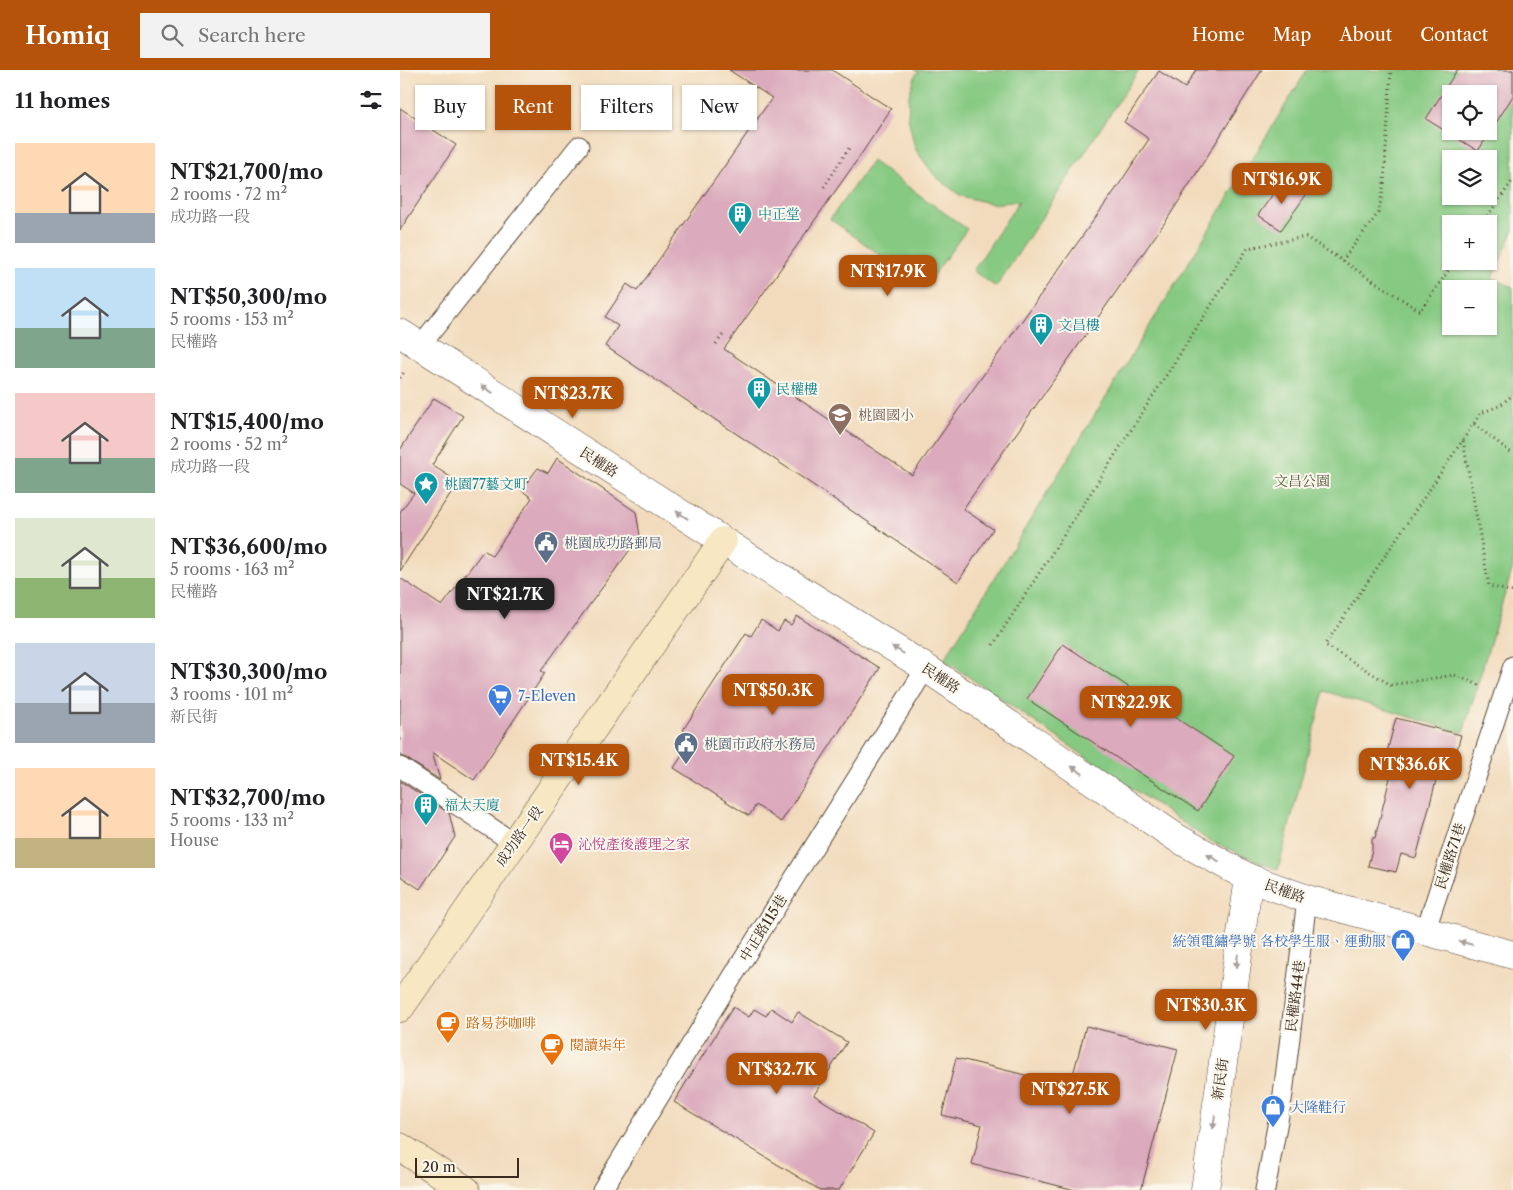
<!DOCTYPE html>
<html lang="en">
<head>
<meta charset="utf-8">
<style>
	:root { --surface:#fff; --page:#f2f2f2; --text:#202124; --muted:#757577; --accent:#b45309 }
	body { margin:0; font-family:"Libre Caslon Text","Noto Serif TC",serif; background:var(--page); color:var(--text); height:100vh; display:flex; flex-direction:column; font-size:19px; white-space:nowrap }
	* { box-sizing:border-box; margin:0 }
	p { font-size:16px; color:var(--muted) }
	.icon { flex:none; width:28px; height:28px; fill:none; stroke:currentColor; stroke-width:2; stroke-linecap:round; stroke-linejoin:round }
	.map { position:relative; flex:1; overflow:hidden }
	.sheet { display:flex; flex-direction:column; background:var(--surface); width:400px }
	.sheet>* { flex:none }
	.hud { position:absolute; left:15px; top:15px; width:475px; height:45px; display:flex; gap:10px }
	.fabs { position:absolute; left:1042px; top:15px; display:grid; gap:10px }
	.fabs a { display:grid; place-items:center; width:55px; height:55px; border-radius:0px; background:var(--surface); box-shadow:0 1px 4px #0004; font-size:25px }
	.scale { position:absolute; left:15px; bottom:12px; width:104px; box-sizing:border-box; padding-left:5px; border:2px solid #3b2a1e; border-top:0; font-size:14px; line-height:18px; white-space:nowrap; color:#3b2a1e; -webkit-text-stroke:4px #fbf7ec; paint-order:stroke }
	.price { position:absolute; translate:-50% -42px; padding:0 11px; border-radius:10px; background:var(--accent); color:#fff; font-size:16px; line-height:32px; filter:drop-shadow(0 1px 2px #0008) }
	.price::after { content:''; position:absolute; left:50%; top:30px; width:15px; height:11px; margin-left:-8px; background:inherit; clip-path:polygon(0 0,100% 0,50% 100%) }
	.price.selected { background:#222; color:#fff }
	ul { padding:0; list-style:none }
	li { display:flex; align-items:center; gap:15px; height:125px; padding:0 15px }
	li span { display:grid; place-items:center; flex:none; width:140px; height:100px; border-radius:0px; color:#555 }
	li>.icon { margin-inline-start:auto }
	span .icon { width:60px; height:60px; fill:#fffc; stroke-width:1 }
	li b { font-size:21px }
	h2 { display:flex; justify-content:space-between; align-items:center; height:60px; padding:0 15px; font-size:21px }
	.tag { padding:0 18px; border-radius:0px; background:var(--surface); box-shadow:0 1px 4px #0004; font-size:18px; line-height:45px }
	.tag.selected { background:var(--accent); color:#fff }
	header { display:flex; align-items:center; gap:30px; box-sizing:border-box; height:70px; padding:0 25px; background:var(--accent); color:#fff }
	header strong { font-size:24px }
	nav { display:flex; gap:28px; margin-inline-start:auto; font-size:18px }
	.search { width:350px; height:45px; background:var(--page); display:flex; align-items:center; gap:12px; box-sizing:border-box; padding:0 18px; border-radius:0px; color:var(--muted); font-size:19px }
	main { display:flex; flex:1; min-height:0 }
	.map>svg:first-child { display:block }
	.green { fill:#86c982; stroke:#607a50; fill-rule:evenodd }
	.building { fill:#dbabbd; fill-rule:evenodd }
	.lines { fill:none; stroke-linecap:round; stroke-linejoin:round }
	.lane-casing { stroke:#564536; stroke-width:21 }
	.street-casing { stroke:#564536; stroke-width:29 }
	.secondary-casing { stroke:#564536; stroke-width:29 }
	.path { stroke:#564536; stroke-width:3; stroke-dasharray:1 4; stroke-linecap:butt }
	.lane { stroke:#fff; stroke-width:19 }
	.street { stroke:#fff; stroke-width:28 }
	.secondary { stroke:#f7e8c3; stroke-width:28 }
	.oneway { fill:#a79f9a }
	.labels { text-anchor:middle; stroke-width:4; stroke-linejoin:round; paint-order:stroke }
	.culture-label { font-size:14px; fill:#0d838f; stroke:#fbf7ec; text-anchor:start }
	.education-label { font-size:14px; fill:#785e54; stroke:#fbf7ec; text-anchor:start }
	.street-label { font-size:14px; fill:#3b2a1e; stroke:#fbf7ec }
	.park-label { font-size:14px; fill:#525a3c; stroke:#fbf7ec }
	.service-label { font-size:14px; fill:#4e5e75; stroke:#fbf7ec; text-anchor:start }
	.shop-label { font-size:14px; fill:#366cbe; stroke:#fbf7ec; text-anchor:start }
	.hotel-label { font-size:14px; fill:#b23c85; stroke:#fbf7ec; text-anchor:start }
	.food-label { font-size:14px; fill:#c56008; stroke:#fbf7ec; text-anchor:start }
</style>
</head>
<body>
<header>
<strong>Homiq</strong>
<div class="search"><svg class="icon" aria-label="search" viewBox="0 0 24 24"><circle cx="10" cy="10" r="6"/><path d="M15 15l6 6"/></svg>Search here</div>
<nav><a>Home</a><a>Map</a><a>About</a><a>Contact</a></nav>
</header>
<main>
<section class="sheet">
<h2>11 homes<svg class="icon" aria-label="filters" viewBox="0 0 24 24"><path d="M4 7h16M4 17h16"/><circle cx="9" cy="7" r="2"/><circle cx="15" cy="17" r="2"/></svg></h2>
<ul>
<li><span style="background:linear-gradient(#ffd9b3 70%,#9aa5b1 0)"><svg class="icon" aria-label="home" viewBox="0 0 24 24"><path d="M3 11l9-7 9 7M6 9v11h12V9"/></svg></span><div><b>NT$21,700/mo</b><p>2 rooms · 72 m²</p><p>成功路一段</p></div></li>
<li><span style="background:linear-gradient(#bfe0f5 60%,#7fa58c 0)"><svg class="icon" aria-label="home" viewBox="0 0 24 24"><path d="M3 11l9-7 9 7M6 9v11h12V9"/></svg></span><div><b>NT$50,300/mo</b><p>5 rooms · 153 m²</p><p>民權路</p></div></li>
<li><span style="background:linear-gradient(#f6c9c9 65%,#7fa58c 0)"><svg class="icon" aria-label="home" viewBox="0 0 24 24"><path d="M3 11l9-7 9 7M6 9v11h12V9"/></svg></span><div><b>NT$15,400/mo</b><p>2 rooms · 52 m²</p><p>成功路一段</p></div></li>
<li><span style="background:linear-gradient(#dfe7d0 60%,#8fb573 0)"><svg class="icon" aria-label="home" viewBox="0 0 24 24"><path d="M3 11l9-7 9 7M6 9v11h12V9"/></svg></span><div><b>NT$36,600/mo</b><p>5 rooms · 163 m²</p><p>民權路</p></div></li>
<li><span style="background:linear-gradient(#c9d6e8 60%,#9aa5b1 0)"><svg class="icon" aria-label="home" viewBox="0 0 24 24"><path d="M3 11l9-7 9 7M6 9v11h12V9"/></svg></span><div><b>NT$30,300/mo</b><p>3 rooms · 101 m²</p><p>新民街</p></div></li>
<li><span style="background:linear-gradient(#ffd9b3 70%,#c2b280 0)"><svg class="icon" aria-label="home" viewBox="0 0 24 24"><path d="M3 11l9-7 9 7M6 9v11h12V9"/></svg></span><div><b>NT$32,700/mo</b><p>5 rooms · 133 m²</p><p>House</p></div></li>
</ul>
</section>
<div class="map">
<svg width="1113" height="1120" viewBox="0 0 1113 1120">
	<rect width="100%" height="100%" fill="#fbf7ec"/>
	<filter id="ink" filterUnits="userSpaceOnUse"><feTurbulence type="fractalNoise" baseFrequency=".02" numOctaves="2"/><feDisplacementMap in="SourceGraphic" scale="10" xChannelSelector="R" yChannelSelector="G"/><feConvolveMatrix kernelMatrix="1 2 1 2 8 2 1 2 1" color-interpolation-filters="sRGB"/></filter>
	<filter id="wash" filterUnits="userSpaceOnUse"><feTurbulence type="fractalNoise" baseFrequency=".0096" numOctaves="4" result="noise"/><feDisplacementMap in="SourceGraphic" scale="20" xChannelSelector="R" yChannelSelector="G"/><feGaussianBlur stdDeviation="1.12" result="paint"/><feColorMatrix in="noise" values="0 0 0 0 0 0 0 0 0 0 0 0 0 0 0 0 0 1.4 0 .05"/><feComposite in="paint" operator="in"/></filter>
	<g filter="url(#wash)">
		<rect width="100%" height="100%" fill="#f2dbbc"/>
		<g class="green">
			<polygon points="515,0 739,0 596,217 573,201 619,131 593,134 561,126 535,106 515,79 508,47 509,25 516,4 519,3"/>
			<path d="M907 0H1113V162L1092 208 1113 217V497L1063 663 924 621 878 800 808 770 544 590ZM1051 24H1089V61H1051ZM1051 89H1089V126H1051ZM1051 154H1089V191H1051ZM1051 219H1089V256H1051Z"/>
			<polygon points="472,91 567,159 525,217 430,149"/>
		</g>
		<g id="blocks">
			<g class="building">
				<polygon points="329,0 432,0 491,39 460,86 324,279 512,405 718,116 749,69 724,52 759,1 785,18 796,0 862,0 768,148 563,439 593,459 558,512 205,276 218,256 205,247 227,214 237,221 372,28"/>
				<path d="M1057 0H1113V26L1078 81 1026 49ZM1051 24H1089V61H1051Z"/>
				<polygon points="0,38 56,75 0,160"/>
				<polygon points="883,110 906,125 881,160 858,145"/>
				<polygon points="34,328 63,346 32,395 58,412 0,501 0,442 14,423 0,414 0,380"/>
				<polygon points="157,388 236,442 240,466 141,601 145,603 74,710 32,682 40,710 6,688 0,686 0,508 42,536 84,480 92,486 132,428 121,420 138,398 148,403"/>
				<polygon points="397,546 480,598 381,752 356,735 349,746 274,698 294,667 283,660 346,563 351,566 361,550 378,561 384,551 391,555"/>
				<polygon points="663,574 834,686 798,741 627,629"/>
				<polygon points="996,648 1061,665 1052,698 1040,695 1016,788 1001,784 996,802 968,796 972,779 972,768 975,768 996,684 987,682"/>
				<polygon points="0,711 49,743 55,767 20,819 0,806"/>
				<polygon points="333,937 349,947 354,939 366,946 371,938 392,952 398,942 447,972 414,1025 474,1063 439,1120 420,1120 274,1032"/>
				<polygon points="686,956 778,979 741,1120 675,1120 572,1094 582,1055 542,1045 556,988 670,1016"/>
			</g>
		</g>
	</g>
	<g filter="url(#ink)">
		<use href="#blocks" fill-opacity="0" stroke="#564536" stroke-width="1"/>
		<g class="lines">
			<defs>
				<g id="lane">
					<polyline points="20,276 179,76"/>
					<polyline points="0,697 114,773"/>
					<polyline points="1025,862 1113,596"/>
					<polyline points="202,1120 341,893 526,598"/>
					<polyline points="865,1120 883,1024 907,829"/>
				</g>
				<g id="street">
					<polyline points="0,263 323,471 526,598 777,768 849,808 907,829 1113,885"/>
					<polyline points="805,1120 849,808"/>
				</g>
				<g id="secondary">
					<polyline points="0,938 323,471"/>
					<polyline points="0,1077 66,1120"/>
				</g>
			</defs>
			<use href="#lane" class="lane-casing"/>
			<use href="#street" class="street-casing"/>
			<use href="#secondary" class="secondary-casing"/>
			<g class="path">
				<polyline points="424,117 449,78"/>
				<polyline points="1082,154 1113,110"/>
				<polyline points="942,191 979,142 984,113 991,0"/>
				<polyline points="316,274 325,262"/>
				<polyline points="0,308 4,302"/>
				<polyline points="1074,354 1113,384"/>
				<polyline points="1063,371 1089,516 1113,522"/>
				<polyline points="593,575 848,178 906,167 1020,241 1055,191"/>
				<polyline points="1079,615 1054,605 991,615 925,575 1081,343 1099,336 1113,325"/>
			</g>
			<use href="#lane" class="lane"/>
			<use href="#street" class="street"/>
			<use href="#secondary" class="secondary"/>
		</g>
		<defs><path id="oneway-solid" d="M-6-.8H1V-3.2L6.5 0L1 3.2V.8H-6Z" transform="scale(1.25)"/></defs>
		<g class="oneway">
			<use href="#oneway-solid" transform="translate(87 319) rotate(-147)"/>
			<use href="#oneway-solid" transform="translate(282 445) rotate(-147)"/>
			<use href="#oneway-solid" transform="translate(498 580) rotate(-148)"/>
			<use href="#oneway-solid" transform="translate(677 700) rotate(-146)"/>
			<use href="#oneway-solid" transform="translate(813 788) rotate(-151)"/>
			<use href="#oneway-solid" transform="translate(1066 873) rotate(-165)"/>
			<use href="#oneway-solid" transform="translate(837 891) rotate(98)"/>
			<use href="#oneway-solid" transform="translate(814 1052) rotate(98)"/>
		</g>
	</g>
	<defs>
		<symbol id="building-pin" viewBox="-11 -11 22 30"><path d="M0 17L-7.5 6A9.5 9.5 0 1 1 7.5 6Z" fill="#0f9aa8" stroke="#fbf7ec"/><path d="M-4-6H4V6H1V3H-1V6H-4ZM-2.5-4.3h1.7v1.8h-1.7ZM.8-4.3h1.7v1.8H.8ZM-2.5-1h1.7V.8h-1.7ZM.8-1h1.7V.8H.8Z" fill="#fff"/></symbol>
		<symbol id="school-pin" viewBox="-11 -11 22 30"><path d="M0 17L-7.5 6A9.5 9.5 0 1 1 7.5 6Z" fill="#8d6e63" stroke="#fbf7ec"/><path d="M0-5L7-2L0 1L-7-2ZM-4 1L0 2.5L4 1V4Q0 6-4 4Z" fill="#fff"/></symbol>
		<symbol id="sight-pin" viewBox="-11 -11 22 30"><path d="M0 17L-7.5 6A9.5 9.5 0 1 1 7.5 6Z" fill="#0f9aa8" stroke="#fbf7ec"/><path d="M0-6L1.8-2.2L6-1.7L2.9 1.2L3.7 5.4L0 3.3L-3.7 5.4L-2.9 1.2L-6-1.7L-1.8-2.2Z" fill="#fff"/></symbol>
		<symbol id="civic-pin" viewBox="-11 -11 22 30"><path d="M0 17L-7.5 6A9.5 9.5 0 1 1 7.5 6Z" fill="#5c6f8a" stroke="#fbf7ec"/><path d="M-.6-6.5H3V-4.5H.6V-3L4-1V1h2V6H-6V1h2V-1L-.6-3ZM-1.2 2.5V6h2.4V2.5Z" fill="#fff"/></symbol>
		<symbol id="supermarket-pin" viewBox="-11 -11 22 30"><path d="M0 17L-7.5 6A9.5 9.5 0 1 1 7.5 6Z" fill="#3f7fe0" stroke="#fbf7ec"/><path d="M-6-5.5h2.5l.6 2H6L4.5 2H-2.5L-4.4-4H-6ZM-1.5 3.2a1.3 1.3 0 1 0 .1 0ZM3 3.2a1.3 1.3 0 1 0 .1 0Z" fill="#fff"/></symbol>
		<symbol id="hotel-pin" viewBox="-11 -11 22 30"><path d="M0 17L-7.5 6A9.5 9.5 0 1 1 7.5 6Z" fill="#d1479c" stroke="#fbf7ec"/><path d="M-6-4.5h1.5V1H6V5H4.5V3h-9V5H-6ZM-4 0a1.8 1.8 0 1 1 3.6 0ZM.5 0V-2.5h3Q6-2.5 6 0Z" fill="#fff"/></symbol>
		<symbol id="shop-pin" viewBox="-11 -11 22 30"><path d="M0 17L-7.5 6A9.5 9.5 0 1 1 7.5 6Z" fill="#3f7fe0" stroke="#fbf7ec"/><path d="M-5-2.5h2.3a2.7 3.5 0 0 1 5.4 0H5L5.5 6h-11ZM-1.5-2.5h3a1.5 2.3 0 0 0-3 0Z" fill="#fff"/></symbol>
		<symbol id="cafe-pin" viewBox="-11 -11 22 30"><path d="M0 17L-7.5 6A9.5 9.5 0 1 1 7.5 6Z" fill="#e8710a" stroke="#fbf7ec"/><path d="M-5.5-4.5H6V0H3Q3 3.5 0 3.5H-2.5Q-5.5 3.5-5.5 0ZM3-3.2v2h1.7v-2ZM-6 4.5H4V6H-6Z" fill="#fff"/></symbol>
	</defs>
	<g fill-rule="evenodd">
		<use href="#building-pin" x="326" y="130" width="28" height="38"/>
		<use href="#building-pin" x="627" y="241" width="28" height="38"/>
		<use href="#building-pin" x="345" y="305" width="28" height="38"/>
		<use href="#school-pin" x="426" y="331" width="28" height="38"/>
		<use href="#sight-pin" x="12" y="400" width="28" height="38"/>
		<use href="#civic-pin" x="132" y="459" width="28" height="38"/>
		<use href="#supermarket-pin" x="86" y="612" width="28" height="38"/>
		<use href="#civic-pin" x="272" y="660" width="28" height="38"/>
		<use href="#building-pin" x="12" y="721" width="28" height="38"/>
		<use href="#hotel-pin" x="147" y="760" width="28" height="38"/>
		<use href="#shop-pin" x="989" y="857" width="28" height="38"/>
		<use href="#cafe-pin" x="34" y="939" width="28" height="38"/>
		<use href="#cafe-pin" x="138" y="961" width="28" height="38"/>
		<use href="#shop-pin" x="859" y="1023" width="28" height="38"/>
	</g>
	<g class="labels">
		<g class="culture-label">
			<text x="358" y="149">中正堂</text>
			<text x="658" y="260">文昌樓</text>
			<text x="376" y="324">民權樓</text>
			<text x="44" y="419">桃園77藝文町</text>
			<text x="44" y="740">福太天廈</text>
		</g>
		<g class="education-label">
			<text x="458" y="350">桃園國小</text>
		</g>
		<g class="street-label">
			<text transform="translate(199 392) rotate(33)" y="5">民權路</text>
			<text transform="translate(541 608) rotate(34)" y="5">民權路</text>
			<text transform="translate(119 766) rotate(-55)" y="5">成功路一段</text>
			<text transform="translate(1050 786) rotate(-72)" y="5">民權路71巷</text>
			<text transform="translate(885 821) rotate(20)" y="5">民權路</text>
			<text transform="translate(363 858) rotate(-58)" y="5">中正路115巷</text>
			<text transform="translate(895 926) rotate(-83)" y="5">民權路44巷</text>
			<text transform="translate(820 1009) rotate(-82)" y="5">新民街</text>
		</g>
		<g class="park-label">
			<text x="902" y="416">文昌公園</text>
		</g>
		<g class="service-label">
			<text x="164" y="478">桃園成功路郵局</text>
			<text x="304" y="679">桃園市政府水務局</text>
		</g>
		<g class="shop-label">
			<text x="118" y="631">7-Eleven</text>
			<text x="986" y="876" text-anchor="end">統領電繡學號 各校學生服、運動服</text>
			<text x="890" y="1042">大隆鞋行</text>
		</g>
		<g class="hotel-label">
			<text x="178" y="779">沁悅產後護理之家</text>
		</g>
		<g class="food-label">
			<text x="66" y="958">路易莎咖啡</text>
			<text x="170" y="980">閱讀柒年</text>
		</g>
	</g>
</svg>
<div class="fabs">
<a><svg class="icon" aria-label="locate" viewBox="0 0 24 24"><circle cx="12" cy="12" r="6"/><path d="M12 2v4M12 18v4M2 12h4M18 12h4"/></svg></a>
<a><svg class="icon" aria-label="layers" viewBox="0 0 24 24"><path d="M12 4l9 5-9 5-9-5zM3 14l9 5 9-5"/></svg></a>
<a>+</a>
<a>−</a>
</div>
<div class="scale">20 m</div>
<b class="price" style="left:882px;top:135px">NT$16.9K</b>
<b class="price" style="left:488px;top:227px">NT$17.9K</b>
<b class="price" style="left:173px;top:349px">NT$23.7K</b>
<b class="price selected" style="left:105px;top:550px">NT$21.7K</b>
<b class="price" style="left:373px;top:646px">NT$50.3K</b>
<b class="price" style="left:731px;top:658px">NT$22.9K</b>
<b class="price" style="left:179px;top:716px">NT$15.4K</b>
<b class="price" style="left:1010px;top:720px">NT$36.6K</b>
<b class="price" style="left:806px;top:961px">NT$30.3K</b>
<b class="price" style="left:377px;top:1025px">NT$32.7K</b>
<b class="price" style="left:670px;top:1045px">NT$27.5K</b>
<div class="hud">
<a class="tag">Buy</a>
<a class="tag selected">Rent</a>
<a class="tag">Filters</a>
<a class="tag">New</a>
</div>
</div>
</main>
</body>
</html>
